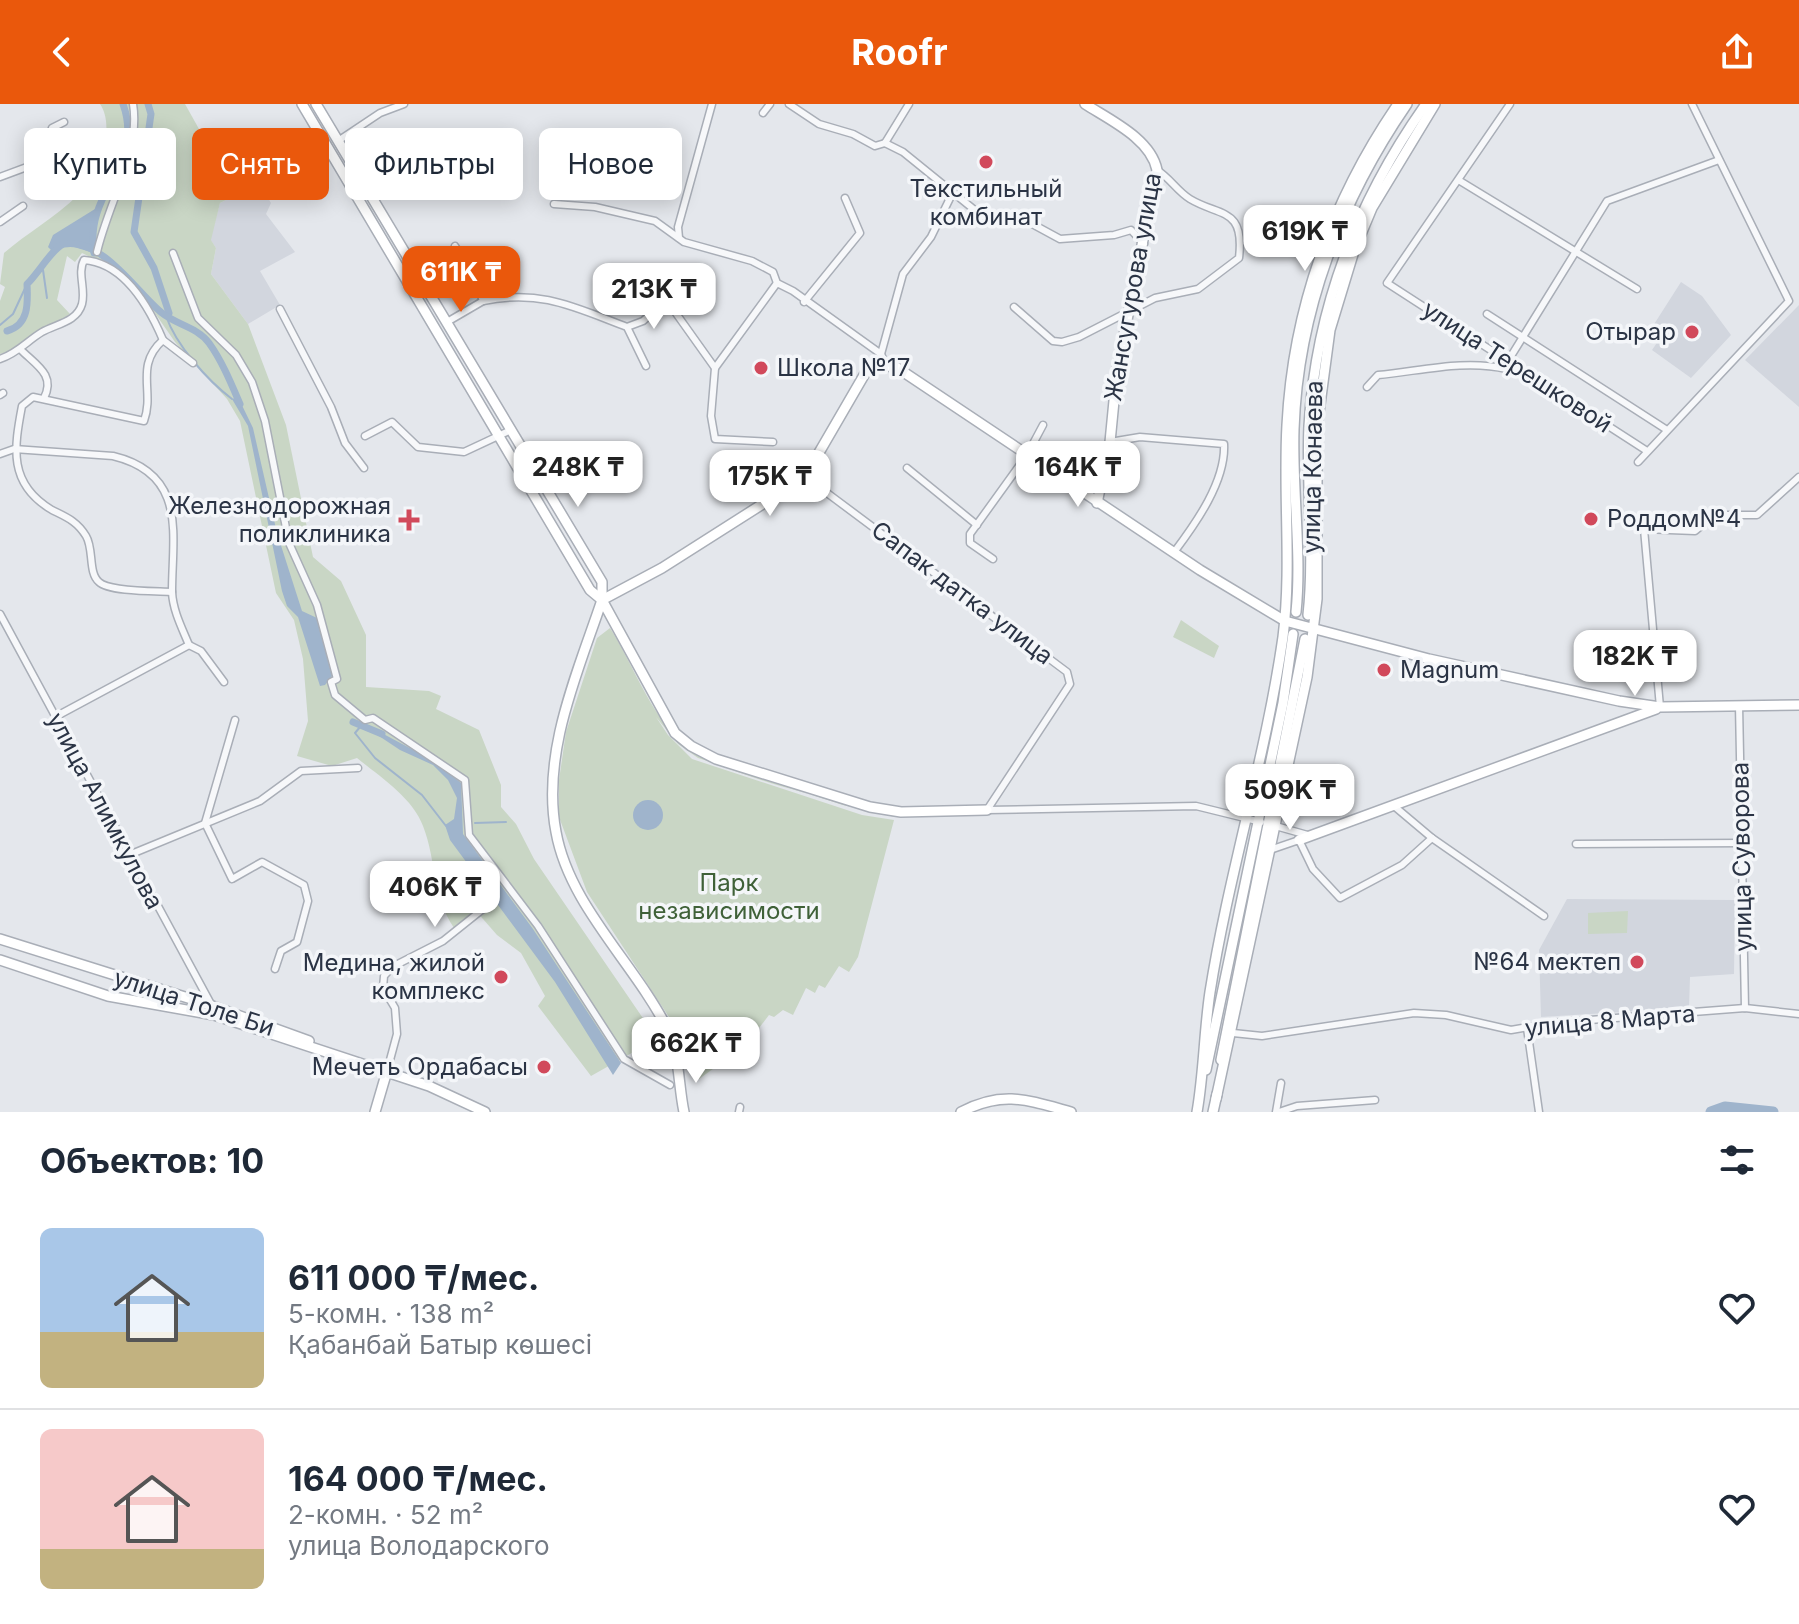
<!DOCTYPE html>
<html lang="ru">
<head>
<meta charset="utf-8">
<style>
	:root { --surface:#fff; --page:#f2f2f3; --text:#1f2937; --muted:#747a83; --line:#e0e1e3; --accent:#ea580c }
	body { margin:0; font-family:Inter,sans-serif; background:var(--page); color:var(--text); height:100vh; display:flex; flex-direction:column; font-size:30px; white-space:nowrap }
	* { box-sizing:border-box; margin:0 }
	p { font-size:26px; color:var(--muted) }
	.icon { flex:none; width:44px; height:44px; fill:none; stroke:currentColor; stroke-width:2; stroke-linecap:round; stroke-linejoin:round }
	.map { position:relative; height:1008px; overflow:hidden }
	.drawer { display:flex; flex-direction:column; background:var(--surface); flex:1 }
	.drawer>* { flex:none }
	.top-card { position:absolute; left:24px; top:24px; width:800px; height:72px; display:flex; gap:16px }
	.price { position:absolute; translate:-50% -68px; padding:0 18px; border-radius:16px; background:#fff; color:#222; font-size:26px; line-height:52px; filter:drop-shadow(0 2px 4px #0008) }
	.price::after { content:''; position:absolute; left:50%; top:48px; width:24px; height:18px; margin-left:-12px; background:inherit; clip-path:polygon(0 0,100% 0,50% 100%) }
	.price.current { background:var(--accent); color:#fff }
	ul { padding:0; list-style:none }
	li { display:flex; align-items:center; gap:24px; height:200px; padding:0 40px }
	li+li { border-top:2px solid var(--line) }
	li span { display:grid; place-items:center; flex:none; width:224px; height:160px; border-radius:12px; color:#555 }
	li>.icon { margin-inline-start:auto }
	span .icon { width:96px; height:96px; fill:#fffc; stroke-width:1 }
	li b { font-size:34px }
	h2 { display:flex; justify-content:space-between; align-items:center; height:96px; padding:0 40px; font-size:34px }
	.tag { padding:0 28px; border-radius:12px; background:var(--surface); box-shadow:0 4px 20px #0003; font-size:28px; line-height:72px }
	.tag.current { background:var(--accent); color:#fff }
	header { display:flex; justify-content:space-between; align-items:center; height:104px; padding:0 40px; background:var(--accent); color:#fff; font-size:36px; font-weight:700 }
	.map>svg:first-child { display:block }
	.built { fill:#d2d6de }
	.green { fill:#c9d6c5 }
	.water { fill:#9fb4cc }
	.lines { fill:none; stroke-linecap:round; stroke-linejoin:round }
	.stream { stroke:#9fb4cc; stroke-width:2 }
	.canal { stroke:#9fb4cc; stroke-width:7 }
	.river { stroke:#9fb4cc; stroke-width:11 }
	.street-casing { stroke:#a9aeb7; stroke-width:9 }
	.secondary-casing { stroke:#a9aeb7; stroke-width:12 }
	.street { stroke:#f7f8fa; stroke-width:6 }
	.secondary { stroke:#fff; stroke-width:9 }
	.poi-dot { fill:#d1495b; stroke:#f4f6f9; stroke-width:3 }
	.labels { text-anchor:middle; stroke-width:7; stroke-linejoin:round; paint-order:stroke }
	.poi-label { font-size:24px; fill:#2b3445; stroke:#f4f6f9; text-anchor:end }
	.street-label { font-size:24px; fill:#2b3445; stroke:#f4f6f9 }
	.park-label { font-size:24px; fill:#3f6138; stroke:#f4f6f9 }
</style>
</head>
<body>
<header><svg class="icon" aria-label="back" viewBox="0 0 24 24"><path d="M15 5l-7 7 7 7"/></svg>Roofr<svg class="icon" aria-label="share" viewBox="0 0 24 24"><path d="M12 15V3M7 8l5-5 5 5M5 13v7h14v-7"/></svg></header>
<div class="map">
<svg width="1799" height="1008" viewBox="0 0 1799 1008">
	<rect width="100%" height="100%" fill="#e4e7ec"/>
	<g class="built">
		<polygon points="271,73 277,85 266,91 271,99 266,110 295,148 260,167 280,201 248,220 211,170 216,144 210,135 220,99"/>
		<polygon points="1681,178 1702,192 1731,231 1691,274 1652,246 1661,233 1651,225"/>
		<polygon points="1799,201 1799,303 1745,256"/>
		<polygon points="1567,795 1735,796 1734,870 1690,873 1689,904 1541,913 1539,846"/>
	</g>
	<g class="green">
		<path d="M100 0H185L236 91 220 99 211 136 216 144 211 170 248 220 286 321 313 453 341 477 366 531V583L429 587 441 592 436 605 479 626 501 681V703L516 720 534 755 649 923 653 937 591 972 538 902 545 892 521 849 497 831 476 807 454 824C431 789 437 758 423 722 413 694 379 672 357 654L332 662 297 652 308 617 303 555 294 516 276 489 240 317 227 295 175 238 141 189 119 167 82 149 75 158 67 152 57 196 70 210 14 246 0 250V197L5 183 0 180 4 149C27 129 56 113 78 91 97 71 117 25 100 0Z"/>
		<polygon points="1181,516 1219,542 1214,554 1173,533"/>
		<path d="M610 524C632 559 646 599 673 630 707 672 841 696 895 713L843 701 698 654 678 640 656 613 668 631 692 655 862 711 894 716 858 853 849 868 839 862 825 884 819 881 815 889 806 884 793 911 783 906 774 913 769 911 746 941 699 975 669 913 587 788 559 713V676L566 628 597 534Z"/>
		<polygon points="1628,807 1627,829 1588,830 1588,809"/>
	</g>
	<g class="water">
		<polygon points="95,105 91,132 94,149 64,140 52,147 48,143 53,131"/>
		<polygon points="238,293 253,324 277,429 302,507 317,514 332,572 325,581 320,582 298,513 287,502 282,487 248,322 232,295"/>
		<polygon points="376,626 434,657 461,679 463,730 533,825 621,959 613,971 555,878 450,736 445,721 454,715 457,694 448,676 433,661 400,646 373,628"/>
		<circle cx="648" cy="711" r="15"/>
	</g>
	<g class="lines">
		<g class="stream">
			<polyline points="43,166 47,194"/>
			<path d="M166 212C176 241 207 276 232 295"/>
			<polyline points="0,221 13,210 27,180"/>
			<polyline points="360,623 355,629 375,654 422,691 446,722"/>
			<polyline points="475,719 506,718"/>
		</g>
		<g class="canal">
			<polyline points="148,0 151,10 134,128 154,164 169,209"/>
			<path d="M94 149C84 86 145 61 123 0"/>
			<path d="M7 227C29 221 28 199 27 180 37 171 54 142 64 140 102 133 138 190 162 209 177 221 197 223 209 239 222 257 231 279 240 300"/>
			<polyline points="353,618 382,630"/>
		</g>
		<polyline class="river" points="1711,1008 1725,1003 1773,1008"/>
		<defs>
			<g id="street">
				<polyline points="789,0 819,20 853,30 875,42 885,39"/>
				<polyline points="1510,0 1387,179 1647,347"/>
				<polyline points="763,9 770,0"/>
				<polyline points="338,37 380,9 404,0"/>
				<polyline points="885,39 903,48 982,112 1025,116 1060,135 1114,131 1131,126 1144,140"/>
				<polyline points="885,39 909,0"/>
				<polyline points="0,73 43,57 52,24 64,18"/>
				<polyline points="1460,77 1637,185"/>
				<polyline points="554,100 595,103 655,117 684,138 752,157 773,168 777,179 793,187 881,250 886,261"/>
				<polyline points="0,118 23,102"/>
				<polyline points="679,134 678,123 712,0"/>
				<path d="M97 148C108 100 141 46 133 0"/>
				<polyline points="173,149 198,214 236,251 252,278 265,317 289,439 317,501 337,575 331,578 335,591 365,616 373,614 465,676 469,731 538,822 624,955 670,981"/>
				<polyline points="663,191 715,264"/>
				<path d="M483 197C541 185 574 203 627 223L646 262"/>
				<polyline points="804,198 860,129 845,94"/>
				<path d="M1014 203 1053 237 1062 238 1079 233 1155 194 1198 185 1239 154C1245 103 1220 113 1190 95 1177 87 1170 74 1157 66"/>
				<polyline points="280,205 331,303 345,339 364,364"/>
				<polyline points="1487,210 1667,326"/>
				<polyline points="447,218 483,197 473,171 455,142"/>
				<polyline points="627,223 643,217 667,196"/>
				<path d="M21 246C36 261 56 271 44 294"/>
				<polyline points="881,250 903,170 931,133 953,88"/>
				<path d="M0 255C18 249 27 237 42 228 56 220 77 218 82 200 86 185 77 169 84 156 125 159 149 203 163 236"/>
				<path d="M1367 283 1378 271C1421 267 1464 255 1507 265L1508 257 1607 97 1719 56"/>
				<polyline points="0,291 3,289"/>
				<polyline points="365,332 392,318 418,343 464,348 511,326"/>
				<polyline points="773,338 715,335 711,312 715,264 777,179"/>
				<path d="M1110 338 1140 333 1224 340C1226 377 1196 419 1175 447"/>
				<path d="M0 350 14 345 113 352C188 370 172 431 172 488 173 507 182 524 189 541"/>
				<polyline points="1638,358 1789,197 1692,0"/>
				<polyline points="907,364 977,421"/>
				<polyline points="803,371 1067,568 1070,580 987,706"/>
				<polyline points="993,455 970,439 970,430 1027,351 1043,321"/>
				<path d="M172 488C157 487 109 488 99 478 88 469 94 445 86 432 77 417 66 413 52 406 8 380 14 344 22 302L33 293 144 317C155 287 134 262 163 236L193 259"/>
				<polyline points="0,510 212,902"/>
				<polyline points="189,541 201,547 224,578"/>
				<polyline points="1739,601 1745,904"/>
				<polyline points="1660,603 1644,425 1695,427 1714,411 1757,411 1799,373"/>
				<polyline points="55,613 189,541"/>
				<polyline points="235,616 205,719 232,775 262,758 304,781 308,797 297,838 281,847 275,865"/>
				<polyline points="1394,702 1432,734 1544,812"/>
				<polyline points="987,706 1196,702 1261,718"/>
				<polyline points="1272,721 1311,732"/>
				<polyline points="1576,740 1743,739"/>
				<polyline points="1270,746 1299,736 1313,765 1340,794 1402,761 1432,734"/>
				<polyline points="129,751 260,697 301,667 358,664"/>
				<polyline points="1527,924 1539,1008"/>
				<polyline points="1233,929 1262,932 1414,909 1446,911 1511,926 1551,919 1745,904 1799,910"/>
				<polyline points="387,967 397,930 395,904 383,884 384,872 392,863 443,837 488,801"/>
				<polyline points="739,1008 740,1003"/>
				<polyline points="1276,1008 1281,979"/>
				<polyline points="1279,1008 1297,1002 1375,996"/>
			</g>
			<g id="secondary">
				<polyline points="302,0 590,486 602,496 675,629 691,642 716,655 870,703 901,708 987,706"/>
				<path d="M316 0 602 478V496C578 568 541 649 556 728 569 801 634 859 667 924 680 950 678 980 684 1008"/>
				<path d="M1085 0C1110 16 1151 35 1157 66L1117 266 1110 338 1097 399"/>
				<polyline points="602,496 662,464 794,380 813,359 867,266 877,261 896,263 1200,466 1285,517 1429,555 1619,597 1660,603 1799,601"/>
				<path d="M1296 508C1302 450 1292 385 1294 325 1298 207 1341 96 1407 0"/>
				<path d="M1308 511C1315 448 1306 385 1309 322 1316 204 1358 96 1426 0"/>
				<polyline points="1299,736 1656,605"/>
				<polyline points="0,835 204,899 309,937"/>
				<polyline points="0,856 108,892 214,911 429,982 485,1008"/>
				<polyline points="1221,956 1305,535"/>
				<polyline points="1206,966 1283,599 1293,530"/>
				<polyline points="1216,995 1307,573 1317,495 1317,323 1330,226 1354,147 1372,104 1435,0"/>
				<polyline points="375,1008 387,967"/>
				<path d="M961 1008C1003 986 1028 996 1071 1008"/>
				<path d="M1197 1008C1204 968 1204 928 1210 888 1229 768 1266 652 1283 533 1292 462 1283 392 1287 321 1293 205 1332 96 1398 0"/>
				<polyline points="1213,1008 1217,990"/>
			</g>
		</defs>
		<use href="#street" class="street-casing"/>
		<use href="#secondary" class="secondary-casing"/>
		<use href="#street" class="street"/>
		<use href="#secondary" class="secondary"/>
	</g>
	<g class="poi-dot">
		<circle cx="986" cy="58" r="8"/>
		<circle cx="1692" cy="228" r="8"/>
		<circle cx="761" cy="264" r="8"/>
		<circle cx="1591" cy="415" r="8"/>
		<path d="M405 404h8v8h8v8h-8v8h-8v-8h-8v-8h8z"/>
		<circle cx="1384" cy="566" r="8"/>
		<circle cx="1637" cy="858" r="8"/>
		<circle cx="501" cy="873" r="8"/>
		<circle cx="544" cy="963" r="8"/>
	</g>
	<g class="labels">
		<g class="poi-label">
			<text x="986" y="93" text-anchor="middle">Текстильный<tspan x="986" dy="28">комбинат</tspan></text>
			<text x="1676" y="236">Отырар</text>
			<text x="777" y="272" text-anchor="start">Школа №17</text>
			<text x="391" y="410">Железнодорожная<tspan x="391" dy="28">поликлиника</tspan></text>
			<text x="1607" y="423" text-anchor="start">Роддом№4</text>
			<text x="1400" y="574" text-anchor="start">Magnum</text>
			<text x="1621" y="866">№64 мектеп</text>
			<text x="485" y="867">Медина, жилой<tspan x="485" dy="28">комплекс</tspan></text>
			<text x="528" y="971">Мечеть Ордабасы</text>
		</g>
		<g class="street-label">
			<text transform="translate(1133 183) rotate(-80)" y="8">Жансугурова улица</text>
			<text transform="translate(1517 263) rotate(33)" y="8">улица Терешковой</text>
			<text transform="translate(1313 363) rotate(-89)" y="8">улица Конаева</text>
			<text transform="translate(962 489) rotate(37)" y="8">Сапак датка улица</text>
			<text transform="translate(105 707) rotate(62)" y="8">улица Алимкулова</text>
			<text transform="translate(1742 753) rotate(-91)" y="8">улица Суворова</text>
			<text transform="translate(194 899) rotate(18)" y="8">улица Толе Би</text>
			<text transform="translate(1610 917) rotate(-5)" y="8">улица 8 Марта</text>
		</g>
		<g class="park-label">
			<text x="729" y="787">Парк<tspan x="729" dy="28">независимости</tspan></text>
		</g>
	</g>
</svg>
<b class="price" style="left:1305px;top:169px">619K ₸</b>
<b class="price current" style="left:461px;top:210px">611K ₸</b>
<b class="price" style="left:654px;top:227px">213K ₸</b>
<b class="price" style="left:578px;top:405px">248K ₸</b>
<b class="price" style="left:1078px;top:405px">164K ₸</b>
<b class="price" style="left:770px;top:414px">175K ₸</b>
<b class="price" style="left:1635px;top:594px">182K ₸</b>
<b class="price" style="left:1290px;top:728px">509K ₸</b>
<b class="price" style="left:435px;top:825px">406K ₸</b>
<b class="price" style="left:696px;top:981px">662K ₸</b>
<div class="top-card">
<a class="tag">Купить</a>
<a class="tag current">Снять</a>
<a class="tag">Фильтры</a>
<a class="tag">Новое</a>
</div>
</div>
<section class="drawer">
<h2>Объектов: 10<svg class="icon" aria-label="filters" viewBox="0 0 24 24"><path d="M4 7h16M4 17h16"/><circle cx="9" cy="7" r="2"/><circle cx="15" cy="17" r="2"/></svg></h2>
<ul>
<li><span style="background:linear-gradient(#a9c7e8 65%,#c2b280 0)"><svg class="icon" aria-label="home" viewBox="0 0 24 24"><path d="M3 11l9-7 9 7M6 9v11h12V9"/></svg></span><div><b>611 000 ₸/мес.</b><p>5-комн. · 138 m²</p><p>Қабанбай Батыр көшесі</p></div><svg class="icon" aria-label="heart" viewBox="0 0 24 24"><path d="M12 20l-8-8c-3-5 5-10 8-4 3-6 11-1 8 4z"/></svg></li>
<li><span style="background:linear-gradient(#f6c9c9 75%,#c2b280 0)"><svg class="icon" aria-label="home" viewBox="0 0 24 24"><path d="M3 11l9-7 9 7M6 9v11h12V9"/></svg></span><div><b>164 000 ₸/мес.</b><p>2-комн. · 52 m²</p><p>улица Володарского</p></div><svg class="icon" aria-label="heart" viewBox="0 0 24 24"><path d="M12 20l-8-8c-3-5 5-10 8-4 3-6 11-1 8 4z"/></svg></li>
</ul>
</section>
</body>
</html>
